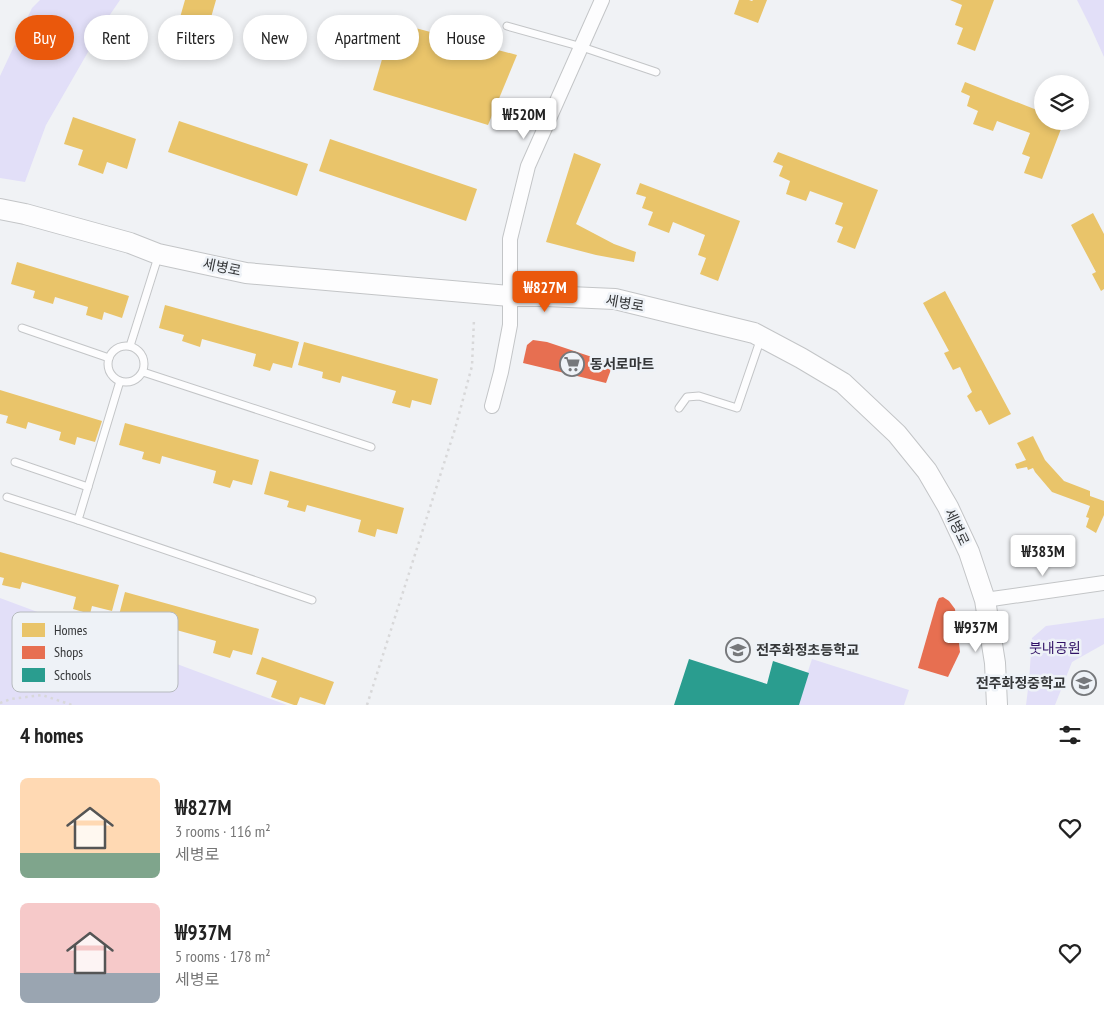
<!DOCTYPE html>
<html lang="en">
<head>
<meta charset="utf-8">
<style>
	:root { --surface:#fff; --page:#f6f6f6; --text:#222; --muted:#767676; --accent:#ea580c }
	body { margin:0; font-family:"PT Sans Narrow","Noto Sans KR",sans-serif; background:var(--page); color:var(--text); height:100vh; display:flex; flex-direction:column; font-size:19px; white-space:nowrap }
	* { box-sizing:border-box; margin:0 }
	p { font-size:16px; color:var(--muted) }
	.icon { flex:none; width:28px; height:28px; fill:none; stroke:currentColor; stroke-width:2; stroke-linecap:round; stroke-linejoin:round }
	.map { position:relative; height:705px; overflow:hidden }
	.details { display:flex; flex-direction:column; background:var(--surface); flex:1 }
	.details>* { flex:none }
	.top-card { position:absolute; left:15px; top:15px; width:500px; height:45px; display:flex; gap:10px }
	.buttons { position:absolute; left:1034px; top:75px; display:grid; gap:10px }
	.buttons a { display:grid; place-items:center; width:55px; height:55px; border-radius:50%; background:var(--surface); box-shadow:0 2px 8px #0003; font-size:25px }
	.price { position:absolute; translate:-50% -42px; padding:0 11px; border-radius:5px; background:#fff; color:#222; font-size:16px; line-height:32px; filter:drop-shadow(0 1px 2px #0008) }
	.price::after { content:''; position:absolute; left:50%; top:30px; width:15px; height:11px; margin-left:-8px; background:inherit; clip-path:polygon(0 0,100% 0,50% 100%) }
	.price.on { background:var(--accent); color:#fff }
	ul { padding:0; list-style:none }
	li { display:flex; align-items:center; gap:15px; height:125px; padding:0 20px }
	li span { display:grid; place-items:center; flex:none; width:140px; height:100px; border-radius:8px; color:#555 }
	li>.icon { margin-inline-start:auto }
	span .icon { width:60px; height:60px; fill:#fffc; stroke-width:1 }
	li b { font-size:21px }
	h2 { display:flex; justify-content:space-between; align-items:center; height:60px; padding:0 20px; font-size:21px }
	.tag { padding:0 18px; border-radius:22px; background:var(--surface); box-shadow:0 2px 8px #0003; font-size:18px; line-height:45px }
	.tag.on { background:var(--accent); color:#fff }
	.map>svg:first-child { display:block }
	.green { fill:#e2dff8 }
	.homes { fill:#e9c46a }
	.shops { fill:#e76f51 }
	.schools { fill:#2a9d8f }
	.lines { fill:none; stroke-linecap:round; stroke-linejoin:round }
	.lane-casing { stroke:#c3c5c7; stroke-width:9 }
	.street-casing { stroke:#c3c5c7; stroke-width:16 }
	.secondary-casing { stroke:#c3c5c7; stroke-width:22 }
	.path { stroke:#d8d8d9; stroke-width:2.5; stroke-dasharray:2.5 4; stroke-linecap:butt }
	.lane { stroke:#fdfdfe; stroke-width:7 }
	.street { stroke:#fdfdfe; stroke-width:14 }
	.secondary { stroke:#fdfdfe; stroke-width:20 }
	.labels { text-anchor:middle; stroke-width:5; stroke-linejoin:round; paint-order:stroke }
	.street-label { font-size:14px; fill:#353739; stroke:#eef2f7 }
	.poi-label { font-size:14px; font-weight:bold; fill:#353739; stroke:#eef2f7; text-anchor:start }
	.park-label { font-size:14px; fill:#311266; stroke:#eef2f7 }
	.key { fill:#eef2f7; stroke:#b6babe; stroke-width:1 }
	.key-label { font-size:14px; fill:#353739 }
</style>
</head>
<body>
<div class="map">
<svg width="1104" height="705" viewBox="0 0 1104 705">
	<rect width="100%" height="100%" fill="#f0f2f5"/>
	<g class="green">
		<polygon points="40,0 120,0 107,19 46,125 25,182 0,178 0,76 32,8"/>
		<polygon points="1077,0 1104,0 1104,57 1091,28"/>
		<polygon points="0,598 287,705 0,705"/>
		<polygon points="1104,618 1104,644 1072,662 1055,705 1026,705 1029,681 1032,638 1046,626"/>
		<polygon points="812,659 909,690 904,705 797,705"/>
	</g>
	<g class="homes">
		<polygon points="185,0 216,0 202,49 189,45 195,25 179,21"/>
		<polygon points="739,0 749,0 752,1 753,0 767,0 758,23 734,14"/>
		<polygon points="950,0 994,0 975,51 957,44 963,28 955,25 962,5"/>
		<polygon points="393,22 517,55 488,125 373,90"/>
		<polygon points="965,82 1042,112 1042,121 1064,121 1042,179 1024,173 1030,157 1022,154 1030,133 997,121 993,131 973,124 978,111 967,106 970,96 961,92"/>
		<polygon points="73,117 136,139 127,169 107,162 103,174 78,165 83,150 64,144"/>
		<polygon points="179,121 308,164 297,196 168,152"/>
		<polygon points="330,139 477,189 466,221 319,171"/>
		<polygon points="778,152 878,190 855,249 837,242 843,227 835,224 843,203 810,191 806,201 786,194 790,181 779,176 783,166 773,162"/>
		<polygon points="574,153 601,164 576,224 614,244 636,252 634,262 596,255 546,242"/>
		<polygon points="640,183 740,221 718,281 700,274 706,258 698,255 705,235 673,222 669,233 648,225 653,212 642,208 646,197 636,194"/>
		<polygon points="1093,213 1104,234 1104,289 1101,291 1092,274 1096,272 1071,225"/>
		<polygon points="17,262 129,296 122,318 104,312 102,320 86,315 88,307 55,297 53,304 33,298 35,291 11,284"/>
		<polygon points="945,291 1011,414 989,425 981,410 976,412 967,396 972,392 960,367 953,370 944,353 949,351 923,303"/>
		<polygon points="165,305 299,342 292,368 273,363 270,371 253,366 256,354 202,339 200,347 182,341 184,335 159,328"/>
		<polygon points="304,342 438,379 431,405 412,400 410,408 392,403 396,391 342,376 340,383 322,378 323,372 298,365"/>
		<polygon points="0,390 102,421 95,442 77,437 75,445 59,440 61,432 28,422 26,429 6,423 8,416 0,414"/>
		<polygon points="125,423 259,460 252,485 233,480 230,488 213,483 216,471 162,456 160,464 142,459 144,452 119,445"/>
		<polygon points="1033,436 1045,460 1064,481 1090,491 1090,496 1104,501 1104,515 1096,533 1086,527 1089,518 1086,517 1090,506 1052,492 1035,472 1033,468 1028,470 1027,467 1017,469 1015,464 1026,460 1017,443"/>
		<polygon points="270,471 404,508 397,534 377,529 375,537 358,532 361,520 307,505 305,512 287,507 289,501 264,494"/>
		<polygon points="0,552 119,585 112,611 92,606 90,614 73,609 76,597 22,582 20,589 2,585 4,578 0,577"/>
		<polygon points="125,592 259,629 252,655 233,650 230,658 213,653 216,641 162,626 160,633 142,628 144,622 119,615"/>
		<polygon points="262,657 334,682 325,705 300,697 297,705 294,705 271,697 277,681 256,674"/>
	</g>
	<g class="shops">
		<polygon points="533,340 547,342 613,364 606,383 523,363 527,345"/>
		<polygon points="943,597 949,601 955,609 960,652 948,677 918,668 937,602 939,598"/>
	</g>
	<polygon class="schools" points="689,659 767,684 773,661 809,673 799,705 674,705"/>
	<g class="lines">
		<defs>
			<g id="lane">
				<polyline points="507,26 582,47 656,72"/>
				<polyline points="22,328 109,358"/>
				<circle cx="126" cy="364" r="18"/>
				<polyline points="130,346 158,257"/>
				<polyline points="143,372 371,447"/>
				<polyline points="120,381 78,520 312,600"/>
				<polyline points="679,408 687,397 699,396 737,408 761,338"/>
				<polyline points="15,462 88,487"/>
				<polyline points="7,497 78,520"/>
			</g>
			<g id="street">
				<polyline points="492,406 501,372 510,325 510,239 528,166 602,0"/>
				<polyline points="985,600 1104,583"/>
			</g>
			<polyline id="secondary" points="0,209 25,214 130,243 158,254 246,273 510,296 546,296 615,299 754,333 801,358 843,383 897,434 927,471 948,507 969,552 985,600 995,663 997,705"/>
		</defs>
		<use href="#lane" class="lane-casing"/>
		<use href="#street" class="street-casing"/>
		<use href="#secondary" class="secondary-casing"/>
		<g class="path">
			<polyline points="0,703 11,699 42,695 72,705"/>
			<polyline points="367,705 455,429 472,366 474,319"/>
		</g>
		<use href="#lane" class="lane"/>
		<use href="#street" class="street"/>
		<use href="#secondary" class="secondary"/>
	</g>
	<defs>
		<symbol id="supermarket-ring" viewBox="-11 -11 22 22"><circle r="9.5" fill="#eef2f7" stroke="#76787b" stroke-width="1.5"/><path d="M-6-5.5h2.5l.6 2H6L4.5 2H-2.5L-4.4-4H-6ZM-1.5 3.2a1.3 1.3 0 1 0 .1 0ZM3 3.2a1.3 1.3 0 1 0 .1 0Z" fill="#76787b"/></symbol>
		<symbol id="school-ring" viewBox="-11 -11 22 22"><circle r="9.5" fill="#eef2f7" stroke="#76787b" stroke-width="1.5"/><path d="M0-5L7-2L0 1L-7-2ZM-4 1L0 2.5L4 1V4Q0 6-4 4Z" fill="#76787b"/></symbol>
	</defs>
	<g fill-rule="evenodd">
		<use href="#supermarket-ring" x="558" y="350" width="28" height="28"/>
		<use href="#school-ring" x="724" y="636" width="28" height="28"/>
		<use href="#school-ring" x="1070" y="669" width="28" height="28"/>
	</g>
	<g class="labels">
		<g class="street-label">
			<text transform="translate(222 267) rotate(12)" y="5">세병로</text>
			<text transform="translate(625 303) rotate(10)" y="5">세병로</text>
			<text transform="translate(957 527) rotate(65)" y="5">세병로</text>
		</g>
		<g class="poi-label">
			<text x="590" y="369">동서로마트</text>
			<text x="756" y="655">전주화정초등학교</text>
			<text x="1066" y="688" text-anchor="end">전주화정중학교</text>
		</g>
		<g class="park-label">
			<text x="1055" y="653">붓내공원</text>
		</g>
	</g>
	<rect x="12" y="612" width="166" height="80" rx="8" class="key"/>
	<rect x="22" y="623" width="23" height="14" fill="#e9c46a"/>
	<rect x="22" y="646" width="23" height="13" fill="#e76f51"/>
	<rect x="22" y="668" width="23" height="14" fill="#2a9d8f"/>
	<g class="key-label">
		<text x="54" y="635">Homes</text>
		<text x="54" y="657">Shops</text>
		<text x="54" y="680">Schools</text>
	</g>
</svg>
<div class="buttons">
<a><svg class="icon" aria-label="layers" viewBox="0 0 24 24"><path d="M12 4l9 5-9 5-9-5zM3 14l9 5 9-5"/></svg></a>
</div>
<b class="price" style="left:524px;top:140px">₩520M</b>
<b class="price on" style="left:545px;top:313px">₩827M</b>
<b class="price" style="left:1043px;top:577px">₩383M</b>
<b class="price" style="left:976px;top:653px">₩937M</b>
<div class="top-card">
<a class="tag on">Buy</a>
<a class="tag">Rent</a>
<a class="tag">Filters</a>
<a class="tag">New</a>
<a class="tag">Apartment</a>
<a class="tag">House</a>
</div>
</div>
<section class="details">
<h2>4 homes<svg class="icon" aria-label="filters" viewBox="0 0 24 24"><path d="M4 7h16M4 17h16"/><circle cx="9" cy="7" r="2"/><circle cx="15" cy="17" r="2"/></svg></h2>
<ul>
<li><span style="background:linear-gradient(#ffd9b3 75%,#7fa58c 0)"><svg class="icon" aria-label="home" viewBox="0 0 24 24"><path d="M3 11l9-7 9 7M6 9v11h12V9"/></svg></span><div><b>₩827M</b><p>3 rooms · 116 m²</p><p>세병로</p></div><svg class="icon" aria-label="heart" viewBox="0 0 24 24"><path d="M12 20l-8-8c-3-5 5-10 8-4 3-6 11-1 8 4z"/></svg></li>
<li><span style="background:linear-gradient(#f6c9c9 70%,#9aa5b1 0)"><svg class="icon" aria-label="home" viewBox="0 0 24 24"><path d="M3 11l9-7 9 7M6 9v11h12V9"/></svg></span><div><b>₩937M</b><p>5 rooms · 178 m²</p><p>세병로</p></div><svg class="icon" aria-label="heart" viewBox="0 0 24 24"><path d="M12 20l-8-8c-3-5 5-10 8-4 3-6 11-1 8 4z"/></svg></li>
</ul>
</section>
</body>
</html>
